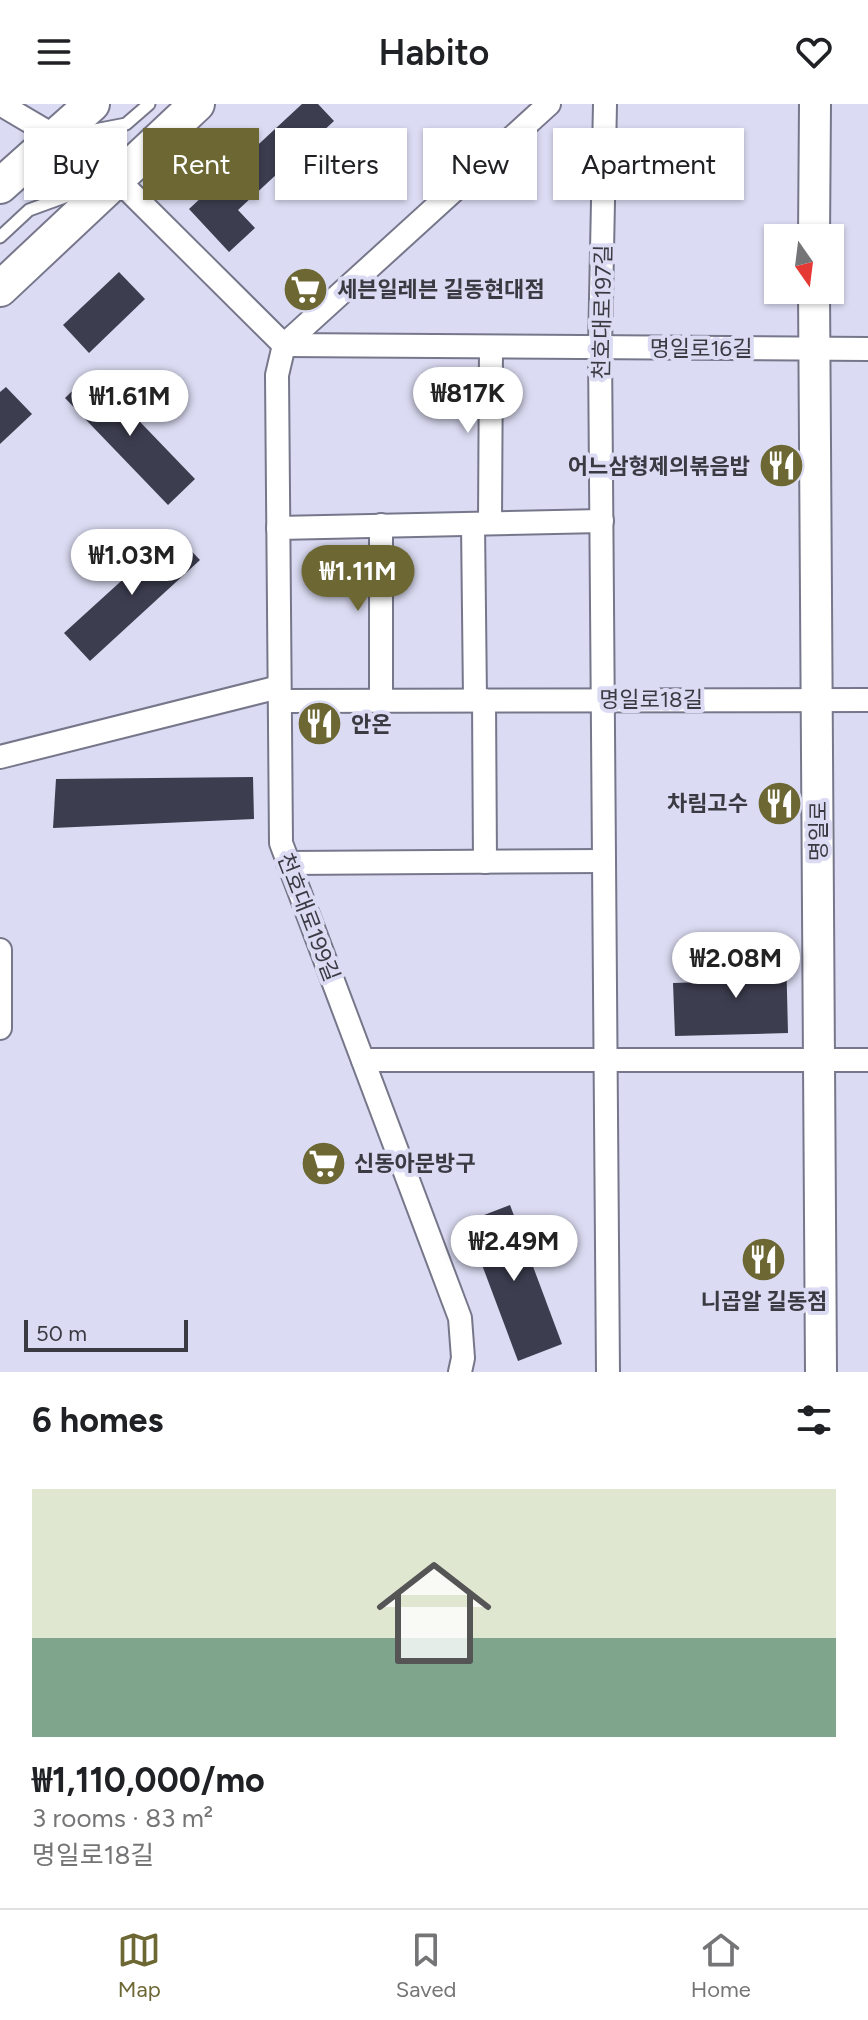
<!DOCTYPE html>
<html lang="en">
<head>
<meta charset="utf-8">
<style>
	:root { --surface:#fff; --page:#f6f6f6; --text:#202124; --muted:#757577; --line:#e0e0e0; --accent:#6c6733 }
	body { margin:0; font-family:Figtree,"Noto Sans KR",sans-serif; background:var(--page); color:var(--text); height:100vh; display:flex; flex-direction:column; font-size:30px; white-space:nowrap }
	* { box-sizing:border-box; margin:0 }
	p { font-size:26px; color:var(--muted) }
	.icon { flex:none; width:44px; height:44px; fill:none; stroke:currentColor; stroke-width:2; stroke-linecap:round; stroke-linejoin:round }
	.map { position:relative; height:1268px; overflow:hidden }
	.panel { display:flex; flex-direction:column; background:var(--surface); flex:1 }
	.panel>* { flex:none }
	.hud { position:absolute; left:24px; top:24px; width:820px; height:72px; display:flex; gap:16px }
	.needle { width:52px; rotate:166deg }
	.tools { position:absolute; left:764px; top:120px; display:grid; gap:16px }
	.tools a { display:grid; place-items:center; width:80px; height:80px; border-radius:0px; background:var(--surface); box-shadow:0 2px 6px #0004; font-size:40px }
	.scale { position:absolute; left:24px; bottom:20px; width:164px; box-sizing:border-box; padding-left:8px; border:4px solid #3a3a43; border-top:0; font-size:22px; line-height:28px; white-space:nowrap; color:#3a3a43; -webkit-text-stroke:6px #dbdcf3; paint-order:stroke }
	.price { position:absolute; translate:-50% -68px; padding:0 18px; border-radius:28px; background:#fff; color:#222; font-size:26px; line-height:52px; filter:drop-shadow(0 2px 4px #0008) }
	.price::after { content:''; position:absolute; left:50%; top:48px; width:24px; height:18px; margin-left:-12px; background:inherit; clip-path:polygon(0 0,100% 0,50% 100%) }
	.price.active { background:var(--accent); color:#fff }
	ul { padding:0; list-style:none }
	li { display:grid; align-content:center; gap:16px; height:424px; padding:0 32px }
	li span { display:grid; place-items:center; height:248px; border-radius:0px; color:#555 }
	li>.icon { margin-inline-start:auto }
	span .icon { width:144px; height:144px; fill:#fffc; stroke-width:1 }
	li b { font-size:34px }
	h2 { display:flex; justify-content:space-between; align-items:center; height:96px; padding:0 32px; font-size:34px }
	.tag { padding:0 28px; border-radius:0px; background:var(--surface); box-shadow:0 2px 6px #0004; font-size:28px; line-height:72px }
	.tag.active { background:var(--accent); color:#fff }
	header { display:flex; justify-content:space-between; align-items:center; height:104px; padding:0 32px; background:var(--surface); font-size:36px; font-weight:600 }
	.tab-bar { display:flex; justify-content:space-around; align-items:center; height:112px; border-top:2px solid var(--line); background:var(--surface); font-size:22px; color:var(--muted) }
	.tab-bar a { display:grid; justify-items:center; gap:4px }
	.tab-bar .active { color:var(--accent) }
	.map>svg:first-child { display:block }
	.building { fill:#3c3d4f }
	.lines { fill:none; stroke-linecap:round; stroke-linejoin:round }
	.lane-casing { stroke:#76778b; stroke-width:15 }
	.street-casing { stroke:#76778b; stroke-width:26 }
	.secondary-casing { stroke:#76778b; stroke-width:34 }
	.primary-casing { stroke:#76778b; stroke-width:38 }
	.lane { stroke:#fff; stroke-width:11 }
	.street { stroke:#fff; stroke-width:22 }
	.secondary { stroke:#fff; stroke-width:30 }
	.primary { stroke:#fff; stroke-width:34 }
	.labels { text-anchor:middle; stroke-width:8; stroke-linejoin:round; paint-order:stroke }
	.poi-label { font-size:22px; font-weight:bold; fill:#3a3a43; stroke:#dbdcf3; text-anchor:start }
	.street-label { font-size:22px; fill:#3a3a43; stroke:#dbdcf3 }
</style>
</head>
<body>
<header><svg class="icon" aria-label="menu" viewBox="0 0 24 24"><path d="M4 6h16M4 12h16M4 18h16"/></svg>Habito<svg class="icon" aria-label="heart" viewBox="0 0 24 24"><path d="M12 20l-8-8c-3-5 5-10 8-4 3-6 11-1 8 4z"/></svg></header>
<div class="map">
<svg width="868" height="1268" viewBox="0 0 868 1268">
	<rect width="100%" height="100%" fill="#dbdcf3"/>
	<g class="building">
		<polygon points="302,0 318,0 334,17 238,106 255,124 229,148 189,105"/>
		<polygon points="119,168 145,195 89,249 63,221"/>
		<polygon points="92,268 195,375 168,401 65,294"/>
		<polygon points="6,283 32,310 0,340 0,288"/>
		<polygon points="174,429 200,456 90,557 64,529"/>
		<polygon points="253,673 254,715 53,724 56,675"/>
		<polygon points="786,848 788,929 675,932 673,879 732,877 731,850"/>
		<polygon points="510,1101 562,1240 518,1257 466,1118"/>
	</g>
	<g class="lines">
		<defs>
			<g id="lane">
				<polyline points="74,30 126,20 149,0"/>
				<polyline points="0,133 29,106 92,83"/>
			</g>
			<g id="street">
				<polyline points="0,0 56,33 116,74 284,241 868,245"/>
				<polyline points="605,0 600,244 608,1268"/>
				<polyline points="490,419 491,243"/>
				<polyline points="473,420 475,595"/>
				<polyline points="381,421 381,596"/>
				<polyline points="278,424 602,417"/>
				<polyline points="484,596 485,758"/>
				<polyline points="280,597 868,596"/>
				<polyline points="0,653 279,583"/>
				<polyline points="288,759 604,757"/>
				<polyline points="0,846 0,924"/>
				<polyline points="363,956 868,956"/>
				<polyline points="460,1268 463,1254 460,1214 281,739 277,271 284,241 549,0"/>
			</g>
			<g id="secondary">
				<polyline points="814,134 815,0"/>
				<polyline points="814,186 821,1268"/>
			</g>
			<g id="primary">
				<polyline points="0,82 92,0"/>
				<polyline points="0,185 197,0"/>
			</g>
		</defs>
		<use href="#lane" class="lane-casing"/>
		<use href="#street" class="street-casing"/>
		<use href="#secondary" class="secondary-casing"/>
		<use href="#primary" class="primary-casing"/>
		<use href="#lane" class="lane"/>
		<use href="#street" class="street"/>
		<use href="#secondary" class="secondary"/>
		<use href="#primary" class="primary"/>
	</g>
	<defs>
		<symbol id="supermarket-disc" viewBox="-11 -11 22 22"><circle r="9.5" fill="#6c6733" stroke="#dbdcf3"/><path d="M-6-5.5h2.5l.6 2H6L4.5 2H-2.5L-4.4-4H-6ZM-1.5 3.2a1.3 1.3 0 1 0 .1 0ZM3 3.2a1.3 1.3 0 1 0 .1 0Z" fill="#fff"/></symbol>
		<symbol id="restaurant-disc" viewBox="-11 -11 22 22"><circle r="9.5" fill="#6c6733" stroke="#dbdcf3"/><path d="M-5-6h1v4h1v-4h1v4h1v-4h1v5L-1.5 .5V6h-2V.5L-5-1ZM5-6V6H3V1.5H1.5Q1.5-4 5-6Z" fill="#fff"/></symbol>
	</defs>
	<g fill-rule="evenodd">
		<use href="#supermarket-disc" x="280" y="160" width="51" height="51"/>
		<use href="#restaurant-disc" x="756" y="336" width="51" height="51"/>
		<use href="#restaurant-disc" x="294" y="594" width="51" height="51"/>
		<use href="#restaurant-disc" x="754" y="674" width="51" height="51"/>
		<use href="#supermarket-disc" x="298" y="1034" width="51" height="51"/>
		<use href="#restaurant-disc" x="738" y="1130" width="51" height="51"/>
	</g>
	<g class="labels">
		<g class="poi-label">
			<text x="337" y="193">세븐일레븐 길동현대점</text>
			<text x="750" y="370" text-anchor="end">어느삼형제의볶음밥</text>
			<text x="351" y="628">안온</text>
			<text x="748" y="707" text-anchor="end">차림고수</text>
			<text x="354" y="1067">신동아문방구</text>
			<text x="764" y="1205" text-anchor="middle">니곱알 길동점</text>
		</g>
		<g class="street-label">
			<text transform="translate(602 208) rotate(-89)" y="8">천호대로197길</text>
			<text x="701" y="252">명일로16길</text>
			<text x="651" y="603">명일로18길</text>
			<text transform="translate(818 727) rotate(-90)" y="8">명일로</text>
			<text transform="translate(309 813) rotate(69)" y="8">천호대로199길</text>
		</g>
	</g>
</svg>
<div class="tools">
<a><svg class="needle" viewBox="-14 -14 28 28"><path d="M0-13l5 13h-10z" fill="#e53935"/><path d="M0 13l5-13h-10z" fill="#757577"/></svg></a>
</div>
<div class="scale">50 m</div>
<b class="price" style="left:468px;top:331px">₩817K</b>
<b class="price" style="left:130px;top:334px">₩1.61M</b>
<b class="price" style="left:132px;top:493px">₩1.03M</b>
<b class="price active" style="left:358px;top:509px">₩1.11M</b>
<b class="price" style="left:736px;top:896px">₩2.08M</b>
<b class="price" style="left:514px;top:1179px">₩2.49M</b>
<div class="hud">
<a class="tag">Buy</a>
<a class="tag active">Rent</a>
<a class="tag">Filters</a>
<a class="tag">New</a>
<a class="tag">Apartment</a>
</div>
</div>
<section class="panel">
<h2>6 homes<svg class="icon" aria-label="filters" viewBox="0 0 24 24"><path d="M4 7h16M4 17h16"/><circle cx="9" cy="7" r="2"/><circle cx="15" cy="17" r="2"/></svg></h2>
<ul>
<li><span style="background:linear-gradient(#dfe7d0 60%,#7fa58c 0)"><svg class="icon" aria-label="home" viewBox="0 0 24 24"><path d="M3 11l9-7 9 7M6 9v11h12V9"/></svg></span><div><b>₩1,110,000/mo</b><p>3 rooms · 83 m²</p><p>명일로18길</p></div></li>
</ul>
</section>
<nav class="tab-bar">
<a class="active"><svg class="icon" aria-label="map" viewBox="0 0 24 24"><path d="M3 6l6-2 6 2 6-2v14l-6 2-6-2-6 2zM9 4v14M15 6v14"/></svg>Map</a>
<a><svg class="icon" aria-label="saved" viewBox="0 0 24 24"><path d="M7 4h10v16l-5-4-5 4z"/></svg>Saved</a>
<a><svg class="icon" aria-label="home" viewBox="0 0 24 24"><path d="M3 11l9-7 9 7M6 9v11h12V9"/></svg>Home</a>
</nav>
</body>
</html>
